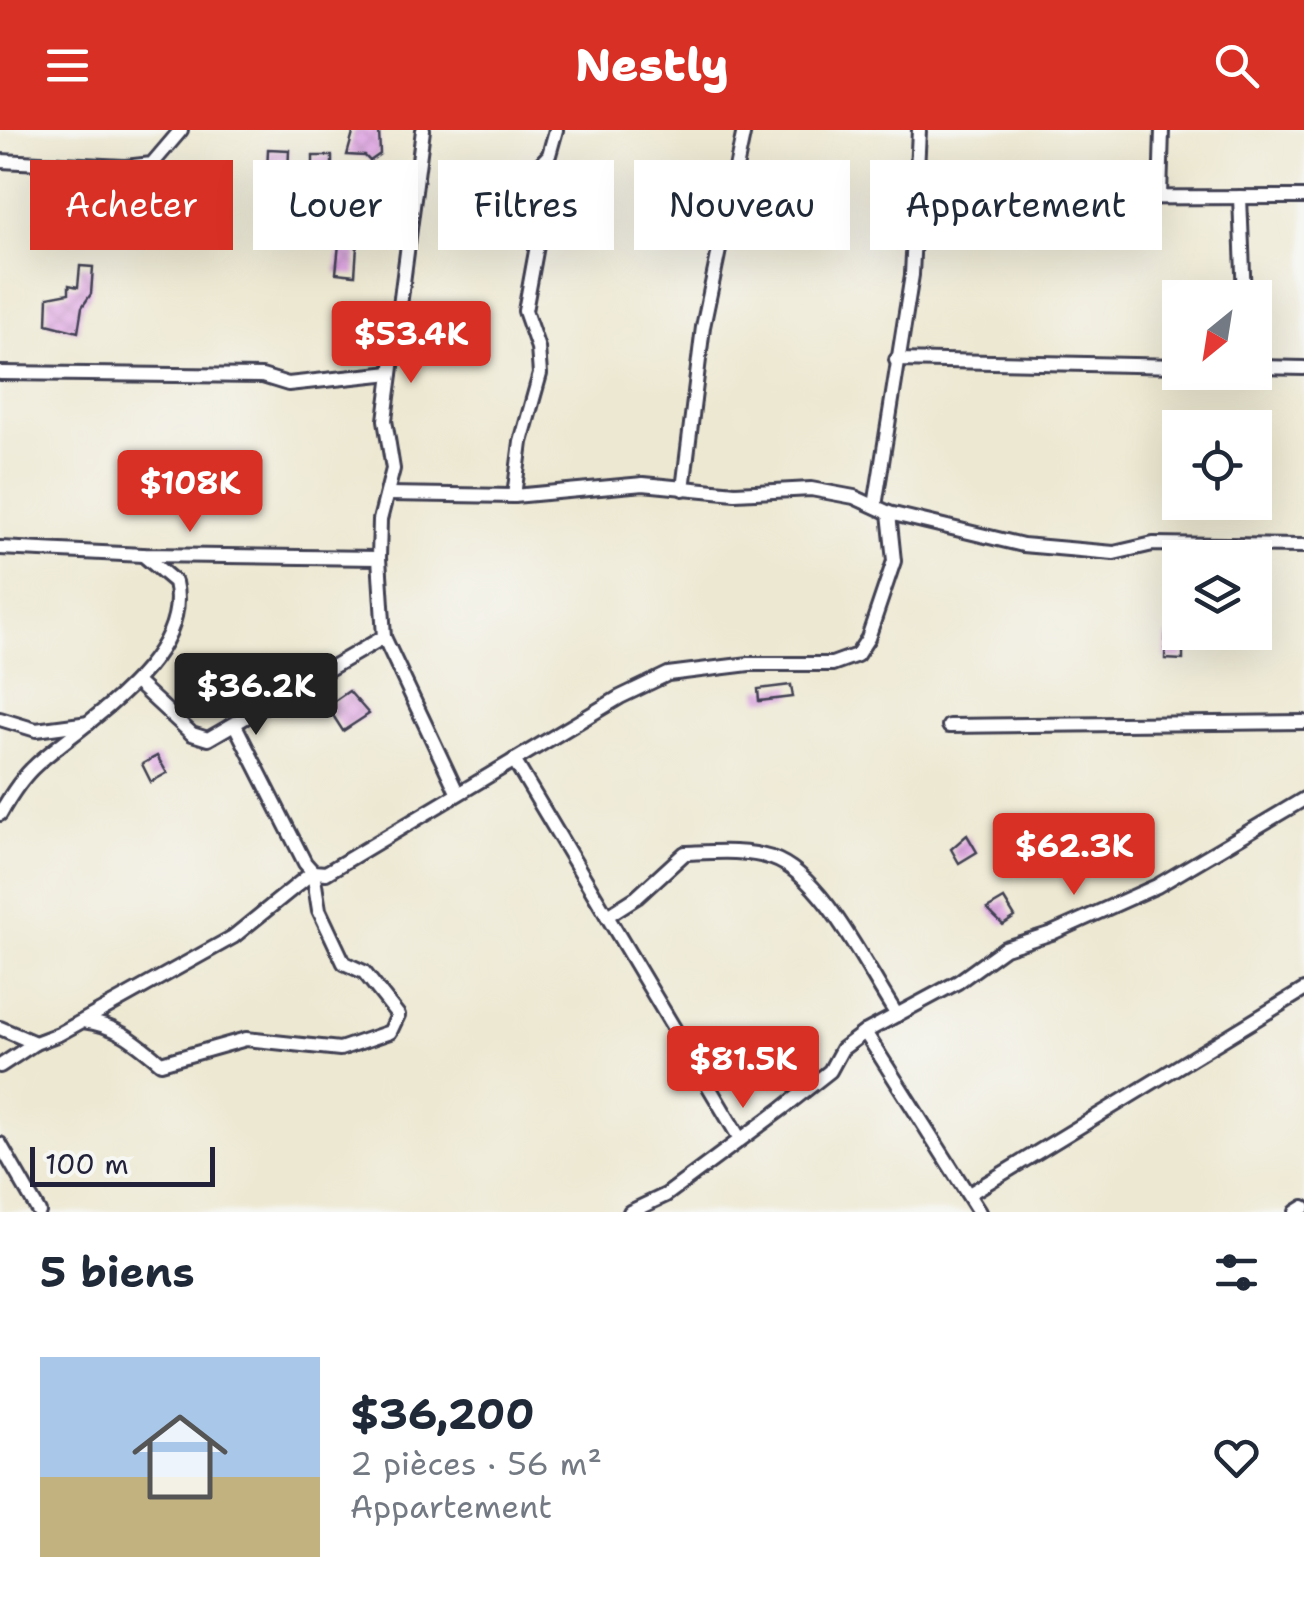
<!DOCTYPE html>
<html lang="fr">
<head>
<meta charset="utf-8">
<style>
	:root { --surface:#fff; --page:#f6f6f7; --text:#1f2937; --muted:#747a83; --accent:#d93025 }
	body { margin:0; font-family:"Shantell Sans",sans-serif; background:var(--page); color:var(--text); height:100vh; display:flex; flex-direction:column; font-size:38px; white-space:nowrap }
	* { box-sizing:border-box; margin:0 }
	p { font-size:32px; color:var(--muted) }
	.icon { flex:none; width:55px; height:55px; fill:none; stroke:currentColor; stroke-width:2; stroke-linecap:round; stroke-linejoin:round }
	.map { position:relative; height:1082px; overflow:hidden }
	.drawer { display:flex; flex-direction:column; background:var(--surface); flex:1 }
	.drawer>* { flex:none }
	.top-card { position:absolute; left:30px; top:30px; width:1245px; height:90px; display:flex; gap:20px }
	.needle { width:65px; rotate:210deg }
	.fabs { position:absolute; left:1162px; top:150px; display:grid; gap:20px }
	.fabs a { display:grid; place-items:center; width:110px; height:110px; border-radius:0px; background:var(--surface); box-shadow:0 10px 40px #0002; font-size:50px }
	.scale { position:absolute; left:30px; bottom:25px; width:185px; box-sizing:border-box; padding-left:10px; border:5px solid #22223b; border-top:0; font-size:28px; line-height:35px; white-space:nowrap; color:#22223b; -webkit-text-stroke:8px #f6f6f2; paint-order:stroke }
	.price { position:absolute; translate:-50% -85px; padding:0 22px; border-radius:10px; background:var(--accent); color:#fff; font-size:32px; line-height:65px; filter:drop-shadow(0 2px 5px #0008) }
	.price::after { content:''; position:absolute; left:50%; top:60px; width:30px; height:22px; margin-left:-15px; background:inherit; clip-path:polygon(0 0,100% 0,50% 100%) }
	.price.selected { background:#222; color:#fff }
	ul { padding:0; list-style:none }
	li { display:flex; align-items:center; gap:30px; height:250px; padding:0 40px }
	li span { display:grid; place-items:center; flex:none; width:280px; height:200px; border-radius:0px; color:#555 }
	li>.icon { margin-inline-start:auto }
	span .icon { width:120px; height:120px; fill:#fffc; stroke-width:1 }
	li b { font-size:42px }
	h2 { display:flex; justify-content:space-between; align-items:center; height:120px; padding:0 40px; font-size:42px }
	.chip { padding:0 35px; border-radius:0px; background:var(--surface); box-shadow:0 10px 40px #0002; font-size:35px; line-height:90px }
	.chip.selected { background:var(--accent); color:#fff }
	header { display:flex; justify-content:space-between; align-items:center; height:130px; padding:0 40px; background:var(--accent); color:#fff; font-size:45px; font-weight:800 }
	.map>svg:first-child { display:block }
	.building { fill:url(#building-cross-hatch) }
	.lines { fill:none; stroke-linecap:round; stroke-linejoin:round }
	.minor-casing { stroke:#404052; stroke-width:18 }
	.minor { stroke:#fff; stroke-width:12 }
</style>
</head>
<body>
<header><svg class="icon" aria-label="menu" viewBox="0 0 24 24"><path d="M4 6h16M4 12h16M4 18h16"/></svg>Nestly<svg class="icon" aria-label="search" viewBox="0 0 24 24"><circle cx="10" cy="10" r="6"/><path d="M15 15l6 6"/></svg></header>
<div class="map">
<svg width="1304" height="1082" viewBox="0 0 1304 1082">
	<defs>
		<pattern id="building-cross-hatch" width="8" height="8" patternUnits="userSpaceOnUse" patternTransform="scale(2.5)"><rect width="8" height="8" fill="#dfa3e2"/><path d="M0 0l8 8M0 8l8-8" fill="none" stroke="#bf8cc3"/></pattern>
	</defs>
	<rect width="100%" height="100%" fill="#f6f6f2"/>
	<filter id="ink" filterUnits="userSpaceOnUse"><feTurbulence type="fractalNoise" baseFrequency=".01" numOctaves="2"/><feDisplacementMap in="SourceGraphic" scale="20" xChannelSelector="R" yChannelSelector="G"/><feConvolveMatrix kernelMatrix="1 2 1 2 8 2 1 2 1" color-interpolation-filters="sRGB"/></filter>
	<filter id="wash" filterUnits="userSpaceOnUse"><feTurbulence type="fractalNoise" baseFrequency=".0048" numOctaves="4" result="noise"/><feDisplacementMap in="SourceGraphic" scale="40" xChannelSelector="R" yChannelSelector="G"/><feGaussianBlur stdDeviation="2.25" result="paint"/><feColorMatrix in="noise" values="0 0 0 0 0 0 0 0 0 0 0 0 0 0 0 0 0 1.4 0 .05"/><feComposite in="paint" operator="in"/></filter>
	<g filter="url(#wash)">
		<rect width="100%" height="100%" fill="#ede8d1"/>
		<g id="blocks">
			<g class="building">
				<polygon points="354,0 379,0 380,24 370,31 365,26 347,25"/>
				<polygon points="268,19 289,20 288,45 267,44"/>
				<rect x="313" y="26" width="19" height="18"/>
				<polygon points="339,114 357,116 355,145 336,143"/>
				<polygon points="80,136 93,137 91,164 82,177 78,202 47,194 48,167 69,163 69,155 78,157"/>
				<polygon points="1166,505 1183,506 1183,530 1165,529"/>
				<polygon points="791,555 793,567 759,571 758,559"/>
				<polygon points="349,561 369,584 343,601 327,576"/>
				<polygon points="157,626 167,643 151,652 142,634"/>
				<polygon points="967,705 977,722 959,733 951,719"/>
				<polygon points="1004,769 1015,787 1003,795 987,779"/>
			</g>
		</g>
	</g>
	<g filter="url(#ink)">
		<use href="#blocks" fill-opacity="0" stroke="#404052" stroke-width="2.5"/>
		<g class="lines">
			<defs>
				<g id="minor">
					<polyline points="423,0 385,290 393,339 380,390 379,428 384,507 457,662"/>
					<polyline points="0,31 125,37 152,34 181,0"/>
					<polyline points="1160,66 1162,0"/>
					<polyline points="1240,67 1244,168"/>
					<polyline points="915,68 1304,67"/>
					<polyline points="896,230 1180,236"/>
					<polyline points="1255,237 1304,238"/>
					<polyline points="0,243 262,246 288,254 391,243"/>
					<polyline points="683,359 703,197 744,0"/>
					<polyline points="387,364 514,366 643,354 735,363 811,359 854,367 889,383 1023,415 1114,423 1153,414 1304,416"/>
					<polyline points="514,366 521,312 540,244 538,218 525,181 541,94 535,40 549,25 556,0"/>
					<polyline points="875,376 912,145 919,0"/>
					<polyline points="0,418 143,425 379,428"/>
					<polyline points="136,552 192,604 208,609 384,507"/>
					<polyline points="0,589 36,600 89,593"/>
					<polyline points="235,595 305,733 313,742 326,743 620,567 668,544 749,534 832,534 857,525 868,508 894,431 889,383"/>
					<polyline points="949,596 1304,592"/>
					<polyline points="514,630 740,1009"/>
					<path d="M0 684C10 666 21 648 37 634 84 592 193 529 175 452L143 425"/>
					<path d="M607 786 637 767 685 723C713 722 745 719 772 728 823 745 867 840 897 885"/>
					<path d="M0 898 35 913 59 904 233 807 313 742 319 780 344 833 364 842 398 885 390 902 340 919 246 909 161 933C136 912 117 895 83 891"/>
					<polyline points="865,902 979,1082"/>
					<polyline points="0,936 35,913"/>
					<polyline points="0,1014 39,1082"/>
					<polyline points="969,1064 1304,860"/>
					<polyline points="630,1082 666,1065 783,978 830,941 842,919 865,902 958,852 1005,818 1052,803 1157,756 1304,669"/>
					<polyline points="1296,1082 1304,1077"/>
				</g>
			</defs>
			<use href="#minor" class="minor-casing"/>
			<use href="#minor" class="minor"/>
		</g>
	</g>
</svg>
<div class="fabs">
<a><svg class="needle" viewBox="-14 -14 28 28"><path d="M0-13l5 13h-10z" fill="#e53935"/><path d="M0 13l5-13h-10z" fill="#747a83"/></svg></a>
<a><svg class="icon" aria-label="locate" viewBox="0 0 24 24"><circle cx="12" cy="12" r="6"/><path d="M12 2v4M12 18v4M2 12h4M18 12h4"/></svg></a>
<a><svg class="icon" aria-label="layers" viewBox="0 0 24 24"><path d="M12 4l9 5-9 5-9-5zM3 14l9 5 9-5"/></svg></a>
</div>
<div class="scale">100 m</div>
<b class="price" style="left:411px;top:256px">$53.4K</b>
<b class="price" style="left:190px;top:405px">$108K</b>
<b class="price selected" style="left:256px;top:608px">$36.2K</b>
<b class="price" style="left:1074px;top:768px">$62.3K</b>
<b class="price" style="left:743px;top:981px">$81.5K</b>
<div class="top-card">
<a class="chip selected">Acheter</a>
<a class="chip">Louer</a>
<a class="chip">Filtres</a>
<a class="chip">Nouveau</a>
<a class="chip">Appartement</a>
</div>
</div>
<section class="drawer">
<h2>5 biens<svg class="icon" aria-label="filters" viewBox="0 0 24 24"><path d="M4 7h16M4 17h16"/><circle cx="9" cy="7" r="2"/><circle cx="15" cy="17" r="2"/></svg></h2>
<ul>
<li><span style="background:linear-gradient(#a9c7e8 60%,#c2b280 0)"><svg class="icon" aria-label="home" viewBox="0 0 24 24"><path d="M3 11l9-7 9 7M6 9v11h12V9"/></svg></span><div><b>$36,200</b><p>2 pièces · 56 m²</p><p>Appartement</p></div><svg class="icon" aria-label="heart" viewBox="0 0 24 24"><path d="M12 20l-8-8c-3-5 5-10 8-4 3-6 11-1 8 4z"/></svg></li>
</ul>
</section>
</body>
</html>
